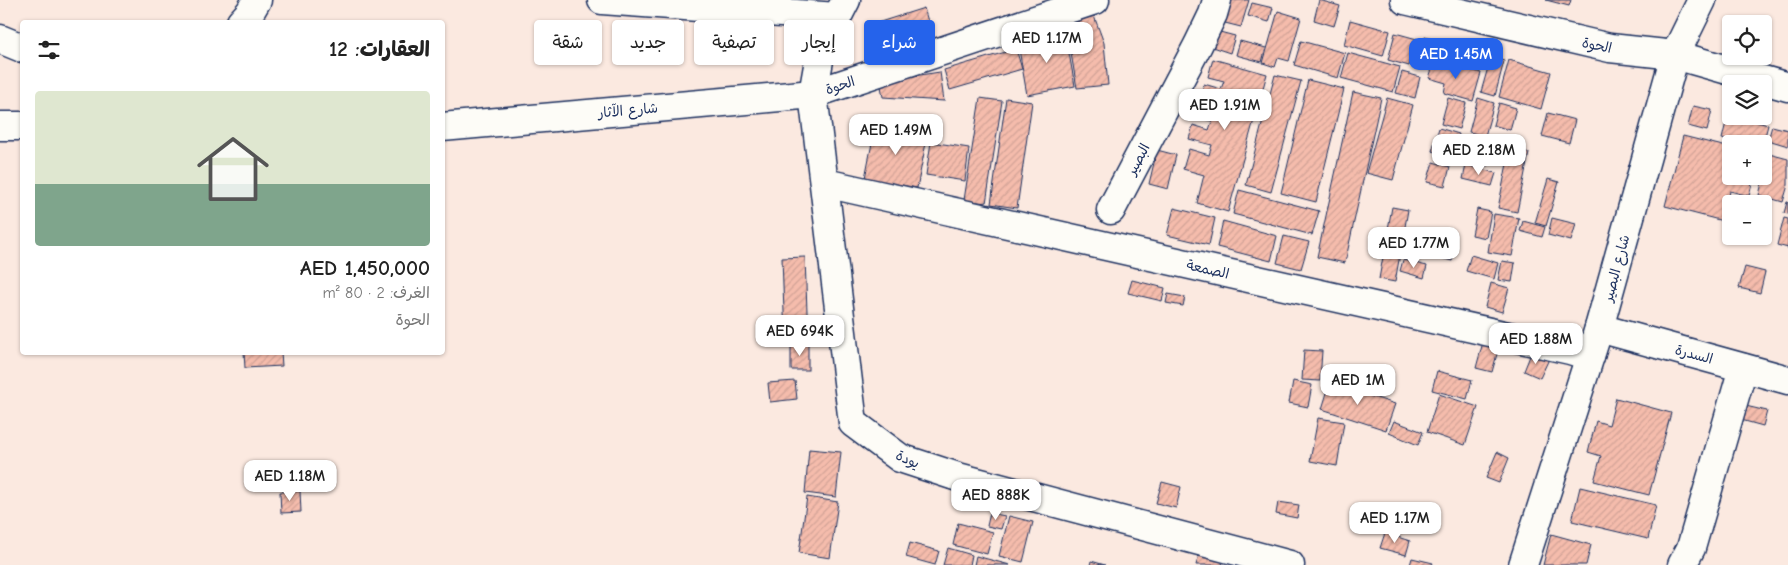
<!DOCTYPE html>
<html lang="ar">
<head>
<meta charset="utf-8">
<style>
	:root { --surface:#fff; --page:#f6f6f6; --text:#222; --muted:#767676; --line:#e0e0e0; --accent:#2563eb }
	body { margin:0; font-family:"Comic Neue","Playpen Sans Arabic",sans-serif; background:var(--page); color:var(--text); direction:rtl; height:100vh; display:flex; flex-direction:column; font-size:19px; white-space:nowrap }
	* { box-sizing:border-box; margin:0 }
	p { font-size:16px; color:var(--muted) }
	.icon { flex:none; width:28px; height:28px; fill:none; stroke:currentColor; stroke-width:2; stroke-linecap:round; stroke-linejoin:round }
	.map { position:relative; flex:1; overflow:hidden; direction:ltr }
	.drawer { position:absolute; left:20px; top:20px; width:425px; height:335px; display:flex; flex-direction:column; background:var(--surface); border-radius:5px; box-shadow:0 1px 4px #0004; direction:rtl }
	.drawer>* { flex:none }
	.guide { position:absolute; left:460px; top:20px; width:475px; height:45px; direction:rtl; display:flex; gap:10px }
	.buttons { position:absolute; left:1722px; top:15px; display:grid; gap:10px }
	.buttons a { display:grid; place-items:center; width:50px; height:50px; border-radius:5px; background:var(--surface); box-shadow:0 1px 4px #0004; font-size:25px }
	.price { position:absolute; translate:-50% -42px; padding:0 11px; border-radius:10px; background:#fff; color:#222; font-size:16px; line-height:32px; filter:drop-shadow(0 1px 2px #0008) }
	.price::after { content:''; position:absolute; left:50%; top:30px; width:15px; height:11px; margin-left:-8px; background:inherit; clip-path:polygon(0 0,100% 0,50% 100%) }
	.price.on { background:var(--accent); color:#fff }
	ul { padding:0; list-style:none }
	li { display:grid; align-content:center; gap:10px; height:265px; padding:0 15px }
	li+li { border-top:1px solid var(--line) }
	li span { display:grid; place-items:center; height:155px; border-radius:5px; color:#555 }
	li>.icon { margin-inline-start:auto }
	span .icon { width:90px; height:90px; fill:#fffc; stroke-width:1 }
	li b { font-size:21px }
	h2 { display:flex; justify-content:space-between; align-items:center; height:60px; padding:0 15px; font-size:21px }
	.pill { padding:0 18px; border-radius:5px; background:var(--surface); box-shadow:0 1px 4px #0004; font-size:18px; line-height:45px }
	.pill.on { background:var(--accent); color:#fff }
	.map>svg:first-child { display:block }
	.building { fill:url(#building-hatch); stroke:#1b2f5e }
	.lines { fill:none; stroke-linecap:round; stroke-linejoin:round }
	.minor-casing { stroke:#1b2f5e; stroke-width:31 }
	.minor { stroke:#fdfcf7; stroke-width:28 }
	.labels { text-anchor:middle; stroke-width:5; stroke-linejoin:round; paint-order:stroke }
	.street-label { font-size:14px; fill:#1b2f5e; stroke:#fdfcf7 }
</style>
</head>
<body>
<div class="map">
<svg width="1788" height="565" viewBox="0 0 1788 565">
	<defs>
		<pattern id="building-hatch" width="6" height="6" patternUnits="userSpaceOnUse" patternTransform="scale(1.25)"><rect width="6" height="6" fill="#f5bcac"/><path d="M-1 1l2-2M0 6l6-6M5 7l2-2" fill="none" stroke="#d1a296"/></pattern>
	</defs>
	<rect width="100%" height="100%" fill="#fbe9e0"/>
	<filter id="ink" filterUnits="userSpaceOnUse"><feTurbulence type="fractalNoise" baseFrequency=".02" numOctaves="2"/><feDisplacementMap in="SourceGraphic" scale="10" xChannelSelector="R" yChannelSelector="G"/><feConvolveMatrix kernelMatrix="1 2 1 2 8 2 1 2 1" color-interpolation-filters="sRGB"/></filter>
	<g filter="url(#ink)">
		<g class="building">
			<polygon points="1231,0 1249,0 1241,27 1225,23"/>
			<polygon points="1319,0 1340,6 1334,26 1314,20"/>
			<polygon points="1546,0 1571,0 1569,6"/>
			<polygon points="1252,3 1273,8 1269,22 1248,16"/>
			<polygon points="924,8 930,28 883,43 877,23"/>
			<polygon points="1278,11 1301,18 1289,61 1278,58 1275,67 1263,63"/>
			<polygon points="1094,16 1104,43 1108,85 1077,88 1066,24"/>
			<polygon points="1350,20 1390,31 1383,56 1344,45"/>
			<polygon points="1064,26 1075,86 1027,95 1019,49"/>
			<polygon points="1216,31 1235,36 1230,53 1212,47"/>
			<polygon points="1395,33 1417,39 1409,66 1388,60"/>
			<polygon points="1425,37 1486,54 1482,69 1420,52"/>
			<polygon points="1240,41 1266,48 1262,62 1236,55"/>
			<polygon points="1301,41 1345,53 1338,78 1294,65"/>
			<polygon points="1016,49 1022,69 950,90 944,70"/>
			<polygon points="1348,53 1400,67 1393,92 1341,78"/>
			<polygon points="1491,57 1504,61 1495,96 1481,92"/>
			<polygon points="1213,59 1267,74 1228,212 1197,203 1204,175 1183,169 1189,149 1209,155 1212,145 1189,139 1193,125 1209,130 1212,121 1195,117 1204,84 1221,89 1224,81 1208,77"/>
			<polygon points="1435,60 1481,73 1473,101 1444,93 1446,83 1429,78"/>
			<polygon points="1509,60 1551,72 1541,109 1499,97"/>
			<polygon points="940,72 944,101 883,97 880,81"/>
			<polygon points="1402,72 1420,77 1415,98 1396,93"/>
			<polygon points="1275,75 1301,81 1271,192 1246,185"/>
			<polygon points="1308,80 1344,89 1316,202 1281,193"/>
			<polygon points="1353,92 1381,98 1345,263 1317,257"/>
			<polygon points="980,98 1002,101 986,203 964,200"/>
			<polygon points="1006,98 1032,102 1017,208 991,204"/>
			<polygon points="1387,98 1413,105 1393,180 1366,173"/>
			<polygon points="1448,98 1466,103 1459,129 1441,124"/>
			<polygon points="1478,98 1494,103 1485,136 1469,132"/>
			<polygon points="1499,103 1516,108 1510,130 1493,125"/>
			<polygon points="1693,106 1712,110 1707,131 1688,126"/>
			<polygon points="1548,113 1575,120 1569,143 1542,136"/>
			<polygon points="1728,114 1768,125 1763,144 1742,144 1722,139"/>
			<polygon points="876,123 928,133 917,188 865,178"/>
			<polygon points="1772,126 1788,130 1788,146 1768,140"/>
			<polygon points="1439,128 1459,134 1453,157 1432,151"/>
			<polygon points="1683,136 1731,148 1731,176 1754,176 1749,196 1730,191 1723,221 1665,206"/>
			<polygon points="931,142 969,148 965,181 926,175"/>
			<polygon points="1469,144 1491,150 1487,166 1464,159"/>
			<polygon points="1510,149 1529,153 1517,212 1498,208"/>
			<polygon points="1157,150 1176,155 1168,189 1149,184"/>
			<polygon points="1769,154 1788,159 1788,185 1783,202 1759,195"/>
			<polygon points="1433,162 1450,167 1445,186 1427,182"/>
			<polygon points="1466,165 1496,173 1492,186 1463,179"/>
			<polygon points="1548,179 1559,182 1546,226 1535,223"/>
			<polygon points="1239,190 1319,211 1312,235 1233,214"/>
			<polygon points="1736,198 1758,204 1735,204"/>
			<polygon points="1787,202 1788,202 1788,214 1784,213"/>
			<polygon points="1392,207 1408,210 1395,282 1379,279"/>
			<polygon points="1174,208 1215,218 1209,245 1167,235"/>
			<polygon points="1477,209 1491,212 1486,238 1472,235"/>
			<polygon points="1494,214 1519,218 1512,256 1488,252"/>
			<polygon points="1552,218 1576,224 1571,241 1548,235"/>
			<polygon points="1784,218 1788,219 1788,248 1777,245"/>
			<polygon points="1223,221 1277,236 1271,261 1217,247"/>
			<polygon points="1523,221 1545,227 1542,237 1520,231"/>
			<polygon points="1284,236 1309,242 1301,269 1277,263"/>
			<polygon points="1437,246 1455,251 1452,261 1434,256"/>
			<polygon points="1471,255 1498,263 1494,279 1466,271"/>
			<polygon points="805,257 808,339 785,339 782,258"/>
			<polygon points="1403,260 1427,266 1424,278 1400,271"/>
			<polygon points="1502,261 1515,263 1512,282 1498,280"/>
			<polygon points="1745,267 1765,272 1760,293 1739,288"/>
			<polygon points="1132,280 1165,288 1162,301 1128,293"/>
			<polygon points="1491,283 1509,288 1502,312 1485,307"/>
			<polygon points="1168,294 1185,297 1183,306 1166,303"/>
			<polygon points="1483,342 1499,347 1492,372 1476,368"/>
			<rect x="791" y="343" width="17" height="27"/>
			<polygon points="1304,350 1322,351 1320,381 1302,380"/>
			<polygon points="1532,351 1549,359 1540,378 1524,371"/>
			<polygon points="244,352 281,352 282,366 245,368"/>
			<polygon points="1437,371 1472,380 1467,399 1432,390"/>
			<polygon points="795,381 797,399 770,402 768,383"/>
			<polygon points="1293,381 1312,385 1308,407 1289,403"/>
			<polygon points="1330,383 1395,404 1386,430 1322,409"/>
			<polygon points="1439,394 1478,407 1465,445 1427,432"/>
			<polygon points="1616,398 1671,413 1649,495 1594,481 1601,456 1588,452 1596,421 1609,425"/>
			<polygon points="1737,404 1767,411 1763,426 1734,418"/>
			<polygon points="1318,418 1344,422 1337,466 1310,461"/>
			<polygon points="1394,421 1423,432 1418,445 1389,433"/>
			<polygon points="809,449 841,452 836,497 805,493"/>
			<polygon points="1497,452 1509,458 1499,483 1486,478"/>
			<polygon points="1162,482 1181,487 1176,508 1156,503"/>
			<polygon points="1580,487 1656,505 1648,539 1572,521"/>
			<polygon points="300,491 301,512 281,513 280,492"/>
			<polygon points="807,497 838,502 830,558 799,553"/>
			<polygon points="1278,502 1299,505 1297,518 1276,514"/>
			<polygon points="990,513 1005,516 1001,529 987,526"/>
			<polygon points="1009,516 1033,522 1023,562 999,556"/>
			<polygon points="958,523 993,532 987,554 953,545"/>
			<polygon points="1385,533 1410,541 1406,555 1380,548"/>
			<polygon points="1551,534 1591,545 1586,565 1543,565"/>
			<polygon points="910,543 939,551 935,565 906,557"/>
			<polygon points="948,548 972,555 970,565 943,565"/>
			<polygon points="1199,555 1223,561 1222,565 1196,565"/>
			<polygon points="976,556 1010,565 974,565"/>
			<polygon points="1412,558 1433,563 1432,565 1410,565"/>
			<polygon points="1091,561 1105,565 1090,565"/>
		</g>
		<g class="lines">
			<defs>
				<g id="minor">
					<polyline points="602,0 837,17"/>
					<polyline points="846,0 821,49 813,94 853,423 900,458 958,477 1290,565"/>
					<polyline points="1405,0 1610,48 1675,55 1788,87"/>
					<polyline points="241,22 250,12 257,0"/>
					<polyline points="0,39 22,48"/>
					<polyline points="0,126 22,126"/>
					<polyline points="442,127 813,94 1095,0"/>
					<polyline points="825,183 1570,350 1590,356"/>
					<polyline points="1111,210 1198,45 1213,14 1217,0"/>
					<polyline points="1599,328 1788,380"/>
					<polyline points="1523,565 1599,328 1675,55 1702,0"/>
					<polyline points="1682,565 1691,548 1743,368"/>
				</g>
			</defs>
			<use href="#minor" class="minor-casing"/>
			<use href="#minor" class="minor"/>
		</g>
	</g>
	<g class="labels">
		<g class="street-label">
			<text transform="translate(1597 45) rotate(12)" y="5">الحوة</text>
			<text transform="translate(840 85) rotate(-18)" y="5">الحوة</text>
			<text transform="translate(628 110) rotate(-5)" y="5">شارع الآثار</text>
			<text transform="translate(1138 159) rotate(-62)" y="5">البصير</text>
			<text transform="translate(1616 268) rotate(-75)" y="5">شارع البصير</text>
			<text transform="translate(1208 269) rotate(13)" y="5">الصمعة</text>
			<text transform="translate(1694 354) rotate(15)" y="5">السدرة</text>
			<text transform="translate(908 459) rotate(24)" y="5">يودة</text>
		</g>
	</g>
</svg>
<div class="buttons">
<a><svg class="icon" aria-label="locate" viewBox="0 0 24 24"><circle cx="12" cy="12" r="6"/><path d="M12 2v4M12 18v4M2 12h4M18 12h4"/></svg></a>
<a><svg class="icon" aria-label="layers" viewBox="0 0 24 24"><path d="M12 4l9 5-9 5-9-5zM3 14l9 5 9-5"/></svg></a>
<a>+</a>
<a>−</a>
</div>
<b class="price" style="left:1047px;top:64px">AED 1.17M</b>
<b class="price on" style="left:1456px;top:80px">AED 1.45M</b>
<b class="price" style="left:1225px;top:131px">AED 1.91M</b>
<b class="price" style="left:896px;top:156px">AED 1.49M</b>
<b class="price" style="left:1479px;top:176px">AED 2.18M</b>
<b class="price" style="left:1414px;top:269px">AED 1.77M</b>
<b class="price" style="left:800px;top:357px">AED 694K</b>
<b class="price" style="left:1536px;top:365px">AED 1.88M</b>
<b class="price" style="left:1358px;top:406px">AED 1M</b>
<b class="price" style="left:290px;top:502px">AED 1.18M</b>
<b class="price" style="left:996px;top:521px">AED 888K</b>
<b class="price" style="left:1395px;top:544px">AED 1.17M</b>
<div class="guide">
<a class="pill on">شراء</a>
<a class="pill">إيجار</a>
<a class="pill">تصفية</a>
<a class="pill">جديد</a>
<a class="pill">شقة</a>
</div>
<section class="drawer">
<h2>العقارات: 12<svg class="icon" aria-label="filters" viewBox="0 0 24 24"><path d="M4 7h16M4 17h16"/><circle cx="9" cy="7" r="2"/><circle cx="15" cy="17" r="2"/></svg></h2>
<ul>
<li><span style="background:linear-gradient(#dfe7d0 60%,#7fa58c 0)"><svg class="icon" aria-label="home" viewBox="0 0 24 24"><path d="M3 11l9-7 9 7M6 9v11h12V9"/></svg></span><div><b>AED 1,450,000</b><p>الغرف: 2 · 80 m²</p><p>الحوة</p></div></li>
</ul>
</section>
</div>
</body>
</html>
